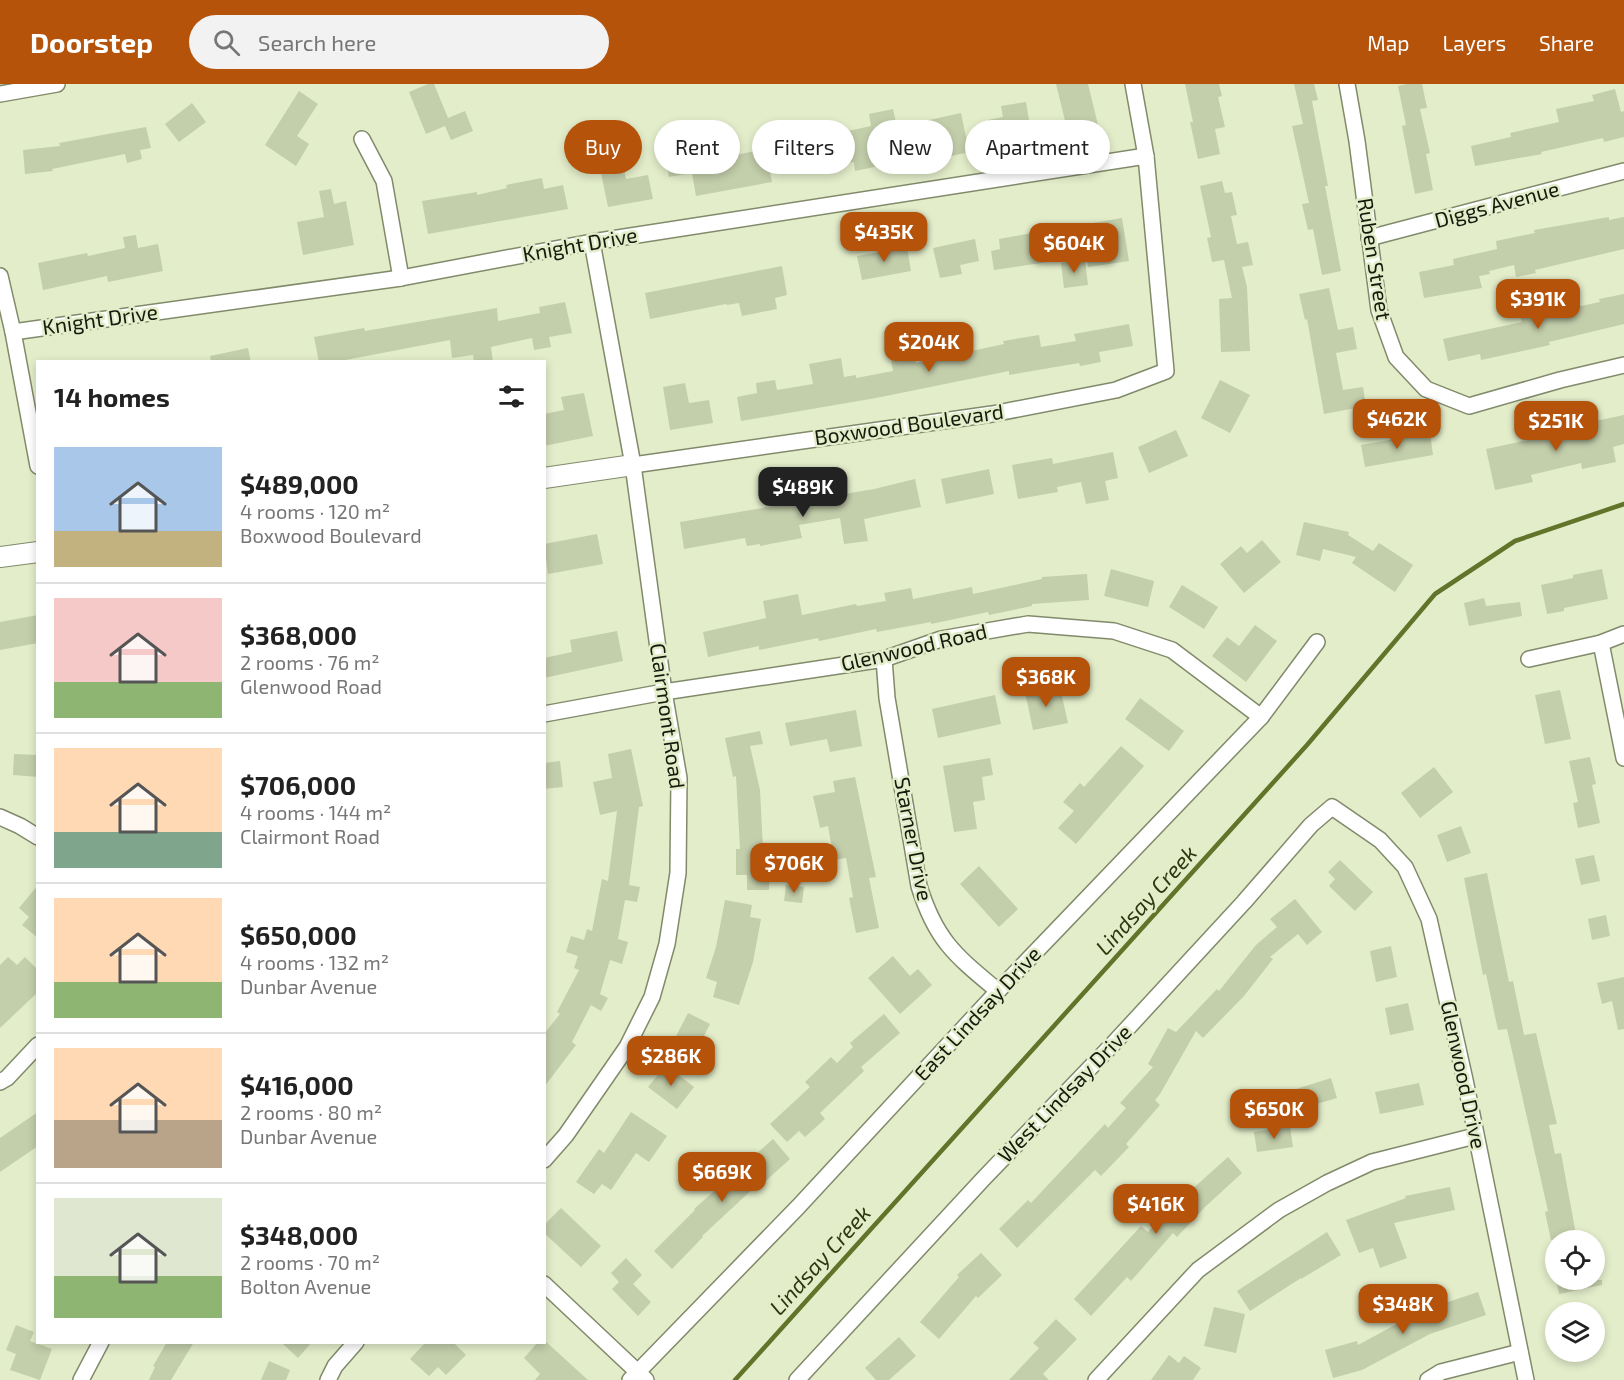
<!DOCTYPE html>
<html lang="en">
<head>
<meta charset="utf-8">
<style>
	:root { --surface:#fff; --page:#f2f2f2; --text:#222; --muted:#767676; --line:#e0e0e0; --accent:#b45309 }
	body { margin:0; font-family:"Exo 2",sans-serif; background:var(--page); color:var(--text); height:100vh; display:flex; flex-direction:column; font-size:22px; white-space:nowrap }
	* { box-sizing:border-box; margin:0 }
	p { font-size:20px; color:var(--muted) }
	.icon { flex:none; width:33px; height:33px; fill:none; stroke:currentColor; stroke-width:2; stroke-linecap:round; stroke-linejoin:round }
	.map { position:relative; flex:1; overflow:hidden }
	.drawer { position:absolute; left:36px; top:276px; width:510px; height:984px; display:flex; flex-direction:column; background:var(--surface); border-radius:0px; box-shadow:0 3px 9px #0003 }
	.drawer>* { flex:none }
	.hud { position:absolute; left:564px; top:36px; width:570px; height:54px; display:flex; gap:12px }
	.fabs { position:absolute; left:1545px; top:1146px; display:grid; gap:12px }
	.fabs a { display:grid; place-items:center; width:60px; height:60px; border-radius:50%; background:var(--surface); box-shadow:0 3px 9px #0003; font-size:30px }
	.price { position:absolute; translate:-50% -51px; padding:0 14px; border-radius:12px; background:var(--accent); color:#fff; font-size:20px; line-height:39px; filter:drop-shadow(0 2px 3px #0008) }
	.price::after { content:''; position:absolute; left:50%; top:36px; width:18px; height:14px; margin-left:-9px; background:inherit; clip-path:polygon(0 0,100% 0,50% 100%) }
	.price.on { background:#222; color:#fff }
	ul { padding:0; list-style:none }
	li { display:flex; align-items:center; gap:18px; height:150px; padding:0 18px }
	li+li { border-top:2px solid var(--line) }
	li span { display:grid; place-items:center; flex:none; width:168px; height:120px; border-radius:0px; color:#555 }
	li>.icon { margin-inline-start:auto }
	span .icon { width:72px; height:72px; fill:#fffc; stroke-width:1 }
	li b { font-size:26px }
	h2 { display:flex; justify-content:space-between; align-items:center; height:72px; padding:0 18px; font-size:26px }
	.chip { padding:0 21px; border-radius:27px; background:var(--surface); box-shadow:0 3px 9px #0003; font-size:21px; line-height:54px }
	.chip.on { background:var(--accent); color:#fff }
	header { display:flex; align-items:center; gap:36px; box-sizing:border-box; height:84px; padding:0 30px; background:var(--accent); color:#fff }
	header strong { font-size:28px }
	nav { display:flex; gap:33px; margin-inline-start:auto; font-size:21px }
	.search { width:420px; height:54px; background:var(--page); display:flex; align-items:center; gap:15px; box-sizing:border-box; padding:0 21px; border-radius:33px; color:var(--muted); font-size:22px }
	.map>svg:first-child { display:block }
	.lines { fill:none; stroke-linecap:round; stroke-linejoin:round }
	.stream { stroke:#62742a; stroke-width:4.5 }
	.building { fill:#c3ceab }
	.minor-casing { stroke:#818a6a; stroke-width:18 }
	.tertiary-casing { stroke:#818a6a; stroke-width:22 }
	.minor { stroke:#fff; stroke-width:15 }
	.tertiary { stroke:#fff; stroke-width:20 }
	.labels { text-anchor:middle; stroke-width:5; stroke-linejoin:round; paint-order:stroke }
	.street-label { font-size:21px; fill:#161a0d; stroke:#e3edca }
	.water-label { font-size:22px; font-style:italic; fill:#2e370e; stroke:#e3edca }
</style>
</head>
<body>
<header>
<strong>Doorstep</strong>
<div class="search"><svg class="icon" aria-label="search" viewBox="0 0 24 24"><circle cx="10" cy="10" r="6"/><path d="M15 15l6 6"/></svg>Search here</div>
<nav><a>Map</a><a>Layers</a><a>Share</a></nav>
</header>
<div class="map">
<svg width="1624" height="1296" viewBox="0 0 1624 1296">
	<rect width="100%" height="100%" fill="#e3edca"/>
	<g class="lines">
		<polyline class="stream" points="735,1296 1307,661 1435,510 1515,457 1624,420"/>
	</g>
	<g class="building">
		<polygon points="428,0 434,0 448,34 465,27 473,47 451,56 445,42 426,50 409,8"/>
		<polygon points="1056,0 1088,0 1100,49 1078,55 1075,43 1067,45"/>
		<polygon points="1185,0 1219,0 1222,12 1218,13 1225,43 1215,45 1220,70 1198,75 1190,38 1193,38"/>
		<polygon points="1294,0 1314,0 1318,16 1312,17 1328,102 1325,102 1341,187 1322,191 1313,145 1308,146 1302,120 1309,119 1292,42 1303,40"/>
		<polygon points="1407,0 1422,0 1427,24 1420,25 1430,69 1426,70 1433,106 1415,110 1402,42 1406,41 1398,2"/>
		<polygon points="1615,5 1621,28 1624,27 1624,53 1604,58 1603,54 1541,68 1542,70 1475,82 1471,62 1511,53 1510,49 1559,38 1556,25 1594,17 1592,11"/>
		<polygon points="299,7 318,20 297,52 309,60 296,82 265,61"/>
		<polygon points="1026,18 1033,61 993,68 988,36 1003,33 1001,22"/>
		<polygon points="192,19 206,38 179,58 165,40"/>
		<polygon points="893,25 897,43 961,29 969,68 921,79 917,64 877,71 879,82 855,87 854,78 799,90 789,45 809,41 814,63 850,55 848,47 871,42 869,30"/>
		<polygon points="146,43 151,64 140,66 142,75 127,79 125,70 52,85 53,87 25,90 23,66 60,62 59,59"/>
		<polygon points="688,62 690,71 709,68 711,76 765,65 772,98 696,112 692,89 669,93 664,66"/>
		<polygon points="621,70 626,95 648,91 653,115 608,123 598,74"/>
		<polygon points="542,94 544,105 563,101 568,125 428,150 422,117 477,108 477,111 507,104 506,101"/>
		<polygon points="1222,97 1225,109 1232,108 1237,131 1231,132 1237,160 1248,158 1253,181 1242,183 1247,203 1250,267 1221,268 1219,215 1232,214 1224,176 1212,178 1207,154 1211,153 1200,102"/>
		<polygon points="331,105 334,120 346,117 354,161 303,171 297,138 324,133 319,107"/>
		<polygon points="1609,133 1609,136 1624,133 1624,165 1535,186 1536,189 1516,193 1514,181 1489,187 1490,190 1479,192 1482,204 1424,214 1419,188 1454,181 1453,175 1497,165 1496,157 1535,149 1534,146"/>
		<polygon points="1122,134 1129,177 1088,183 1081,141"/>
		<polygon points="1043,147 1048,178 994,186 991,167 1000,165 999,155"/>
		<polygon points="136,151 138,164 158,160 163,187 108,198 107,192 43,206 38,179 87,169 88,172 125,164 123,153"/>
		<polygon points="975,155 979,177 960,181 962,190 940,194 933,164"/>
		<polygon points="907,163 911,187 862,196 857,172"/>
		<polygon points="1085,176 1088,201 1064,204 1061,179"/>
		<polygon points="782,182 787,211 775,214 777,225 742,232 739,219 727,221 726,220 650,235 645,209"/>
		<polygon points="1329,204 1338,246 1353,243 1357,265 1336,269 1343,306 1363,303 1366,322 1324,330 1307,235 1305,236 1299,210"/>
		<polygon points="1624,210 1624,240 1549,258 1550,261 1481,276 1480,270 1448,277 1443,255 1522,238 1519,229 1542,224 1543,230 1600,218 1599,215"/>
		<polygon points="565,218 572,249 549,253 551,263 534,266 532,254 491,263 493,278 474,278 473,271 452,274 450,256 335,278 319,278 314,253 364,244 365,247 497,224 498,237 540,229 539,223"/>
		<polygon points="1129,240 1133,262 1099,268 1101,278 1080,282 1079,279 1009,291 1009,287 876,314 741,337 737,313 757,309 756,299 775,296 777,306 813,300 809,280 841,274 844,293 856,291 856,294 893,287 891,277 914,272 916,279 1004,260 1003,257 1039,251 1041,263 1076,257 1074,250"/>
		<polygon points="248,264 251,278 211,278 210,272"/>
		<polygon points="1220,296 1250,311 1230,349 1201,334"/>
		<polygon points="685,299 689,319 709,316 713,339 670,346 663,303"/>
		<polygon points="584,309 593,352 544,362 544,330 564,326 561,313"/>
		<polygon points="1624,331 1624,360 1613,363 1616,378 1582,385 1581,379 1531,391 1533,398 1495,406 1486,365 1533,355 1532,353 1553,348 1553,346"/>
		<polygon points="1176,346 1188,372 1149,389 1138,363"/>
		<polygon points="1430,349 1433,371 1365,383 1361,361"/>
		<polygon points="1113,368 1118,394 1105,397 1109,416 1086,420 1081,398 1057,403 1058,408 1018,415 1012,381 1052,374 1053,380"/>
		<polygon points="989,385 994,410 946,420 941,395"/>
		<polygon points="915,395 921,423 864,435 868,457 844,460 840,434 799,441 802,454 760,462 760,460 747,462 745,454 684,465 680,438 874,405"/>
		<polygon points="1304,438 1349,448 1348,451 1373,467 1379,459 1413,481 1395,508 1352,479 1356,473 1323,465 1320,477 1296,471"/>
		<polygon points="597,450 603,480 548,490 544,460"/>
		<polygon points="1262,456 1281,478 1244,509 1220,480 1241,462 1247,469"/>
		<polygon points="1111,485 1154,497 1148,523 1104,512"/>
		<polygon points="1602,485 1608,515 1564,524 1564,527 1547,530 1541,501 1573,494 1573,491"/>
		<polygon points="1087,490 1089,516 1032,520 1032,522 989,531 988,528 931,540 931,538 877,548 876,545 819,557 818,554 759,566 759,562 708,573 703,548 766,534 763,517 798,510 802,531 856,520 857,522 886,517 884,509 911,504 913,515 972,503 973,510 1042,495 1042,493"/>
		<polygon points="1182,501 1218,523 1204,545 1169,523"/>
		<polygon points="1484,514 1486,522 1520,518 1522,532 1469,542 1464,519"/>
		<polygon points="38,531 38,559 0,566 0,538"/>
		<polygon points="1255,541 1277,557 1246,598 1212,572 1227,553 1239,562"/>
		<polygon points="617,547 623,577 544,594 544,574 572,568 570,556"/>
		<polygon points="1055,602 1061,608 1068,639 1033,646 1025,608"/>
		<polygon points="1560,606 1571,655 1545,660 1535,611"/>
		<polygon points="995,611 1001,640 938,654 932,625"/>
		<polygon points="1140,614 1184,647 1169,667 1125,635"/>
		<polygon points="856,626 862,662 830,668 827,655 790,662 785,639"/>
		<polygon points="760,647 763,660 750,662 760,706 763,765 770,766 769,806 747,806 747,791 736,791 736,765 740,765 736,692 733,693 725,654"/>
		<polygon points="1121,662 1144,682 1076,760 1058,744 1074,727 1063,718 1080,699 1084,703"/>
		<polygon points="631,665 643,722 639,723 629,801 640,803 637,818 625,816 618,855 628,858 622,880 610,876 600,910 608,914 601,927 591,921 572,958 576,961 544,1003 544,950 560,930 557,928 579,886 574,884 578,872 566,868 571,852 584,856 587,845 592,847 602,795 608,797 617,727 600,731 593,698 612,694 608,670"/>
		<polygon points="14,670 38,671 38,693 13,691"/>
		<polygon points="1590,673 1596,700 1592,701 1600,739 1578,744 1573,719 1578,718 1569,677"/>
		<polygon points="990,674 993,691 982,693 985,716 973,718 977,745 954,748 943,682"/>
		<polygon points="560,677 563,703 544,705 544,679"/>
		<polygon points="1434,683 1453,708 1420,734 1401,709"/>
		<polygon points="855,693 876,793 869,794 879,844 856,849 849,814 853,813 846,774 834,776 828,742 820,744 813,712 835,708 833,697"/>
		<polygon points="1461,742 1471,769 1447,778 1437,751"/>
		<polygon points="1594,771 1600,797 1581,801 1575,775"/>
		<polygon points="1340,776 1373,808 1355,827 1329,802 1335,795 1328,788"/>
		<polygon points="979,782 1018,825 999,843 960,800"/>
		<polygon points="1487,789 1509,898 1513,897 1524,951 1536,949 1557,1040 1549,1041 1555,1070 1561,1069 1577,1156 1551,1156 1545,1128 1548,1127 1507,945 1498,946 1486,890 1483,891 1464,794"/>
		<polygon points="38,801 38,854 22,841 29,833 19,824"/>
		<polygon points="786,801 804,803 802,819 784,817"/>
		<polygon points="1295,815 1322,848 1307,861 1298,850 1270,873 1273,875 1244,912 1203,954 1196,947 1160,1010 1155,1016 1160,1021 1126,1060 1129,1063 1101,1092 1095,1086 1017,1164 999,1145 1028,1116 1031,1119 1105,1040 1108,1044 1126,1024 1120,1019 1153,983 1148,980 1168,944 1176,948 1217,905 1219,907 1256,861 1277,843 1270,835"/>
		<polygon points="725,816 752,821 750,833 761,835 753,878 739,921 713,913 717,898 706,894 716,863"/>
		<polygon points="1606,831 1610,852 1592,856 1588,835"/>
		<polygon points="1391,862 1397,893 1376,898 1370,867"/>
		<polygon points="893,872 910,892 918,885 932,901 900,930 868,894"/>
		<polygon points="8,873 17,881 25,873 38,886 38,908 0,944 0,881"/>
		<polygon points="1624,893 1624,945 1618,946 1612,917 1602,920 1597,899"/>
		<polygon points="1408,919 1414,946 1390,951 1385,924"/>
		<polygon points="688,929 710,940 693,974 671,962"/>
		<polygon points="884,930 900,949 861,983 864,987 820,1029 825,1035 805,1053 799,1047 787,1058 770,1040 810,1003 805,998 831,973 837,979 853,963 850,959"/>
		<polygon points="666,981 694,1003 677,1025 648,1003"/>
		<polygon points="1331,994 1337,1014 1296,1026 1290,1007"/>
		<polygon points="1419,999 1424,1021 1380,1030 1375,1008"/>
		<polygon points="38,1028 38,1062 0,1088 0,1054"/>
		<polygon points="631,1028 667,1052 649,1078 636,1069 611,1106 602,1100 594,1110 576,1098 599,1065 604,1069"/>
		<polygon points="1290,1043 1293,1063 1257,1068 1254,1048"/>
		<polygon points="773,1055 790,1075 759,1103 757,1101 702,1152 703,1153 672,1185 654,1167 695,1126 694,1125"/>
		<polygon points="1228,1073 1242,1089 1205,1123 1177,1153 1173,1149 1131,1197 1127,1193 1091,1232 1074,1215 1141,1142 1148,1148 1166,1129 1159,1122 1180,1100 1189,1108"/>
		<polygon points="1450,1103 1455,1126 1394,1139 1407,1174 1380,1184 1373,1164 1359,1169 1346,1136 1406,1114 1405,1112"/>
		<polygon points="561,1124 601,1162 581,1183 544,1149 544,1141"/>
		<polygon points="1327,1148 1341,1171 1301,1195 1301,1194 1250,1227 1237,1207"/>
		<polygon points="981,1169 1002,1191 978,1214 976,1212 939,1255 920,1238 959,1193 957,1191"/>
		<polygon points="626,1174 642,1191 633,1200 651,1218 638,1232 612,1205 619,1198 611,1189"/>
		<polygon points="1556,1196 1602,1196 1602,1201 1559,1210"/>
		<polygon points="1478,1208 1486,1231 1430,1250 1362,1286 1333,1294 1325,1266 1357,1257 1358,1261 1421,1227"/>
		<polygon points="1214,1223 1245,1230 1236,1269 1204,1262"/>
		<polygon points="1056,1235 1077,1255 1043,1290 1049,1296 1009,1296 1039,1264 1033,1259"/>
		<polygon points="16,1241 34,1248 30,1257 52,1265 40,1296 10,1286 16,1270 6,1266"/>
		<polygon points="899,1253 916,1272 889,1296 876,1296 865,1284"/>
		<polygon points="544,1256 588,1296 535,1296 540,1290 524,1274 538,1258 544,1258"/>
		<polygon points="167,1258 194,1258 171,1296 149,1296 155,1283 153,1282"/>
		<polygon points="281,1258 312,1258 298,1274"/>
		<polygon points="426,1258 453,1258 466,1271 446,1291 438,1283 429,1292 410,1275"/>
		<polygon points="1169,1271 1179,1279 1184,1272 1201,1284 1193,1296 1151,1296"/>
		<polygon points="269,1277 290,1286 286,1296 261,1296"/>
	</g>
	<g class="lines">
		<defs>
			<g id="minor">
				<polyline points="1347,0 1357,57 1379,226 1396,273 1426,305 1469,322 1560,296 1624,281"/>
				<polyline points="0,10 57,0"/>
				<polyline points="362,55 384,97 401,194"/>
				<polyline points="1369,154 1624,87"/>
				<polyline points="0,192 13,248 38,382"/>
				<polyline points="13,248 401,194 592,158 1146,72"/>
				<polyline points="633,381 992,330 1116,306 1166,287 1146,72 1133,0"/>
				<polyline points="1601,559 1624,674"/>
				<path d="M884 575 887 614 919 802C936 857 956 872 998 907"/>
				<polyline points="1529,575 1601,559 1624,550"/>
				<polyline points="544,630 664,608 884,575 941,555 1028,540 1114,547 1172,566 1261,633"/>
				<polyline points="0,733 20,742 38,753"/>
				<polyline points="0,998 7,994 38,961"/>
				<polyline points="544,1076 566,1051 627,963 652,913 667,860 678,789 679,694 664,608 633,381 592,158"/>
				<polyline points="544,1200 646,1296"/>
				<polyline points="81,1296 101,1258"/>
				<polyline points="328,1296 335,1282 356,1258"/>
				<polyline points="630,1296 798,1123 998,907 1261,633 1317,558"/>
				<polyline points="797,1296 984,1094 1113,960 1244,818 1311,741 1332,723 1380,756 1405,783 1429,835 1465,996 1526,1296"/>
				<polyline points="1096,1296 1198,1186 1279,1126 1327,1099 1372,1078 1475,1052"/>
				<polyline points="1428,1296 1441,1288 1520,1268"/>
			</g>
			<g id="tertiary">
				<polyline points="544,394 633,381"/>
				<polyline points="0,473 38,468"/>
			</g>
		</defs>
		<use href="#minor" class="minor-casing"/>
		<use href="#tertiary" class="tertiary-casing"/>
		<use href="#minor" class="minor"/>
		<use href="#tertiary" class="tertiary"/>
	</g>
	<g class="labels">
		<g class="street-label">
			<text transform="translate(1497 121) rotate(-15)" y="7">Diggs Avenue</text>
			<text transform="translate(580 161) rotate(-10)" y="7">Knight Drive</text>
			<text transform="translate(1374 175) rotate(81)" y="7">Ruben Street</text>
			<text transform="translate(100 236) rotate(-8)" y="7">Knight Drive</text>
			<text transform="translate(909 341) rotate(-8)" y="7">Boxwood Boulevard</text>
			<text transform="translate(914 564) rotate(-13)" y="7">Glenwood Road</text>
			<text transform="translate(667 632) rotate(82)" y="7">Clairmont Road</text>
			<text transform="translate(913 755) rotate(79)" y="7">Starner Drive</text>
			<text transform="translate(978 930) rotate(-47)" y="7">East Lindsay Drive</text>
			<text transform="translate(1463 991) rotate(78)" y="7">Glenwood Drive</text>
			<text transform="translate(1065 1010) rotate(-46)" y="7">West Lindsay Drive</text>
		</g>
		<g class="water-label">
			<text transform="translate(1146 816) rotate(-48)" y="8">Lindsay Creek</text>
			<text transform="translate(820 1176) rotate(-48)" y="8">Lindsay Creek</text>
		</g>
	</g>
</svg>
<div class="fabs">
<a><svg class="icon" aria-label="locate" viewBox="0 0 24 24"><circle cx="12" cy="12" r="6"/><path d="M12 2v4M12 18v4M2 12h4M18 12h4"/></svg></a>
<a><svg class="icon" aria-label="layers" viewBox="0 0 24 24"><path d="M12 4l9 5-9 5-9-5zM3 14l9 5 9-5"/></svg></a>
</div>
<b class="price" style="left:884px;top:179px">$435K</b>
<b class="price" style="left:1074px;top:190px">$604K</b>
<b class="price" style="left:1538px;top:246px">$391K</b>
<b class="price" style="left:929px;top:289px">$204K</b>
<b class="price" style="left:1397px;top:366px">$462K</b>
<b class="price" style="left:1556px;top:368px">$251K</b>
<b class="price on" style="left:803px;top:434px">$489K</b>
<b class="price" style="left:1046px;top:624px">$368K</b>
<b class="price" style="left:794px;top:810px">$706K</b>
<b class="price" style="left:671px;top:1003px">$286K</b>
<b class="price" style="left:1274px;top:1056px">$650K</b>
<b class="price" style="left:722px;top:1119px">$669K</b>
<b class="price" style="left:1156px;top:1151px">$416K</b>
<b class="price" style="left:1403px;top:1251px">$348K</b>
<div class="hud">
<a class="chip on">Buy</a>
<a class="chip">Rent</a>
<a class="chip">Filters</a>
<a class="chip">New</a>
<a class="chip">Apartment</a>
</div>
<section class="drawer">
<h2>14 homes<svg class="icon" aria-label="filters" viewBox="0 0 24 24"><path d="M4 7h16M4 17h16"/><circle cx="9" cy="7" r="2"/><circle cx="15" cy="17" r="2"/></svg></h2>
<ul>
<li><span style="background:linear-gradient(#a9c7e8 70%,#c2b280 0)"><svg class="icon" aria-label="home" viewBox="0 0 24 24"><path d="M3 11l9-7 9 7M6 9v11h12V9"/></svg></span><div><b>$489,000</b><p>4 rooms · 120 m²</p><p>Boxwood Boulevard</p></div></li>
<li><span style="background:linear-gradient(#f6c9c9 70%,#8fb573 0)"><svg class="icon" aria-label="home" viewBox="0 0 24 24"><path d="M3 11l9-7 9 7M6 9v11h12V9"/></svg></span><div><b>$368,000</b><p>2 rooms · 76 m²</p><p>Glenwood Road</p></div></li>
<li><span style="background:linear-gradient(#ffd9b3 70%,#7fa58c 0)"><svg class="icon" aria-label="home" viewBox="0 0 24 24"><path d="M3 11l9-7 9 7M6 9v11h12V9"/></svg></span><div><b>$706,000</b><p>4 rooms · 144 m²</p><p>Clairmont Road</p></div></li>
<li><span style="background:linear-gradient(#ffd9b3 70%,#8fb573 0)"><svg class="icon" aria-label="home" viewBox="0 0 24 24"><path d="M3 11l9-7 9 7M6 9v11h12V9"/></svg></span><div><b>$650,000</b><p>4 rooms · 132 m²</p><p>Dunbar Avenue</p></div></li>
<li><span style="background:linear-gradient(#ffd9b3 60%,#b9a48a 0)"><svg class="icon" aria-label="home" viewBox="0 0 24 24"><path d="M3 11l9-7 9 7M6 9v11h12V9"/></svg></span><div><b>$416,000</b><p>2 rooms · 80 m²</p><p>Dunbar Avenue</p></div></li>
<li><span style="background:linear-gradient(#dfe7d0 65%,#8fb573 0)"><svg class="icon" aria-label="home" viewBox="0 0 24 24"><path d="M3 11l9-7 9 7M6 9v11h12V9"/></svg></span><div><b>$348,000</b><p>2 rooms · 70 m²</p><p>Bolton Avenue</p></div></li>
</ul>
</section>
</div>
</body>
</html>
